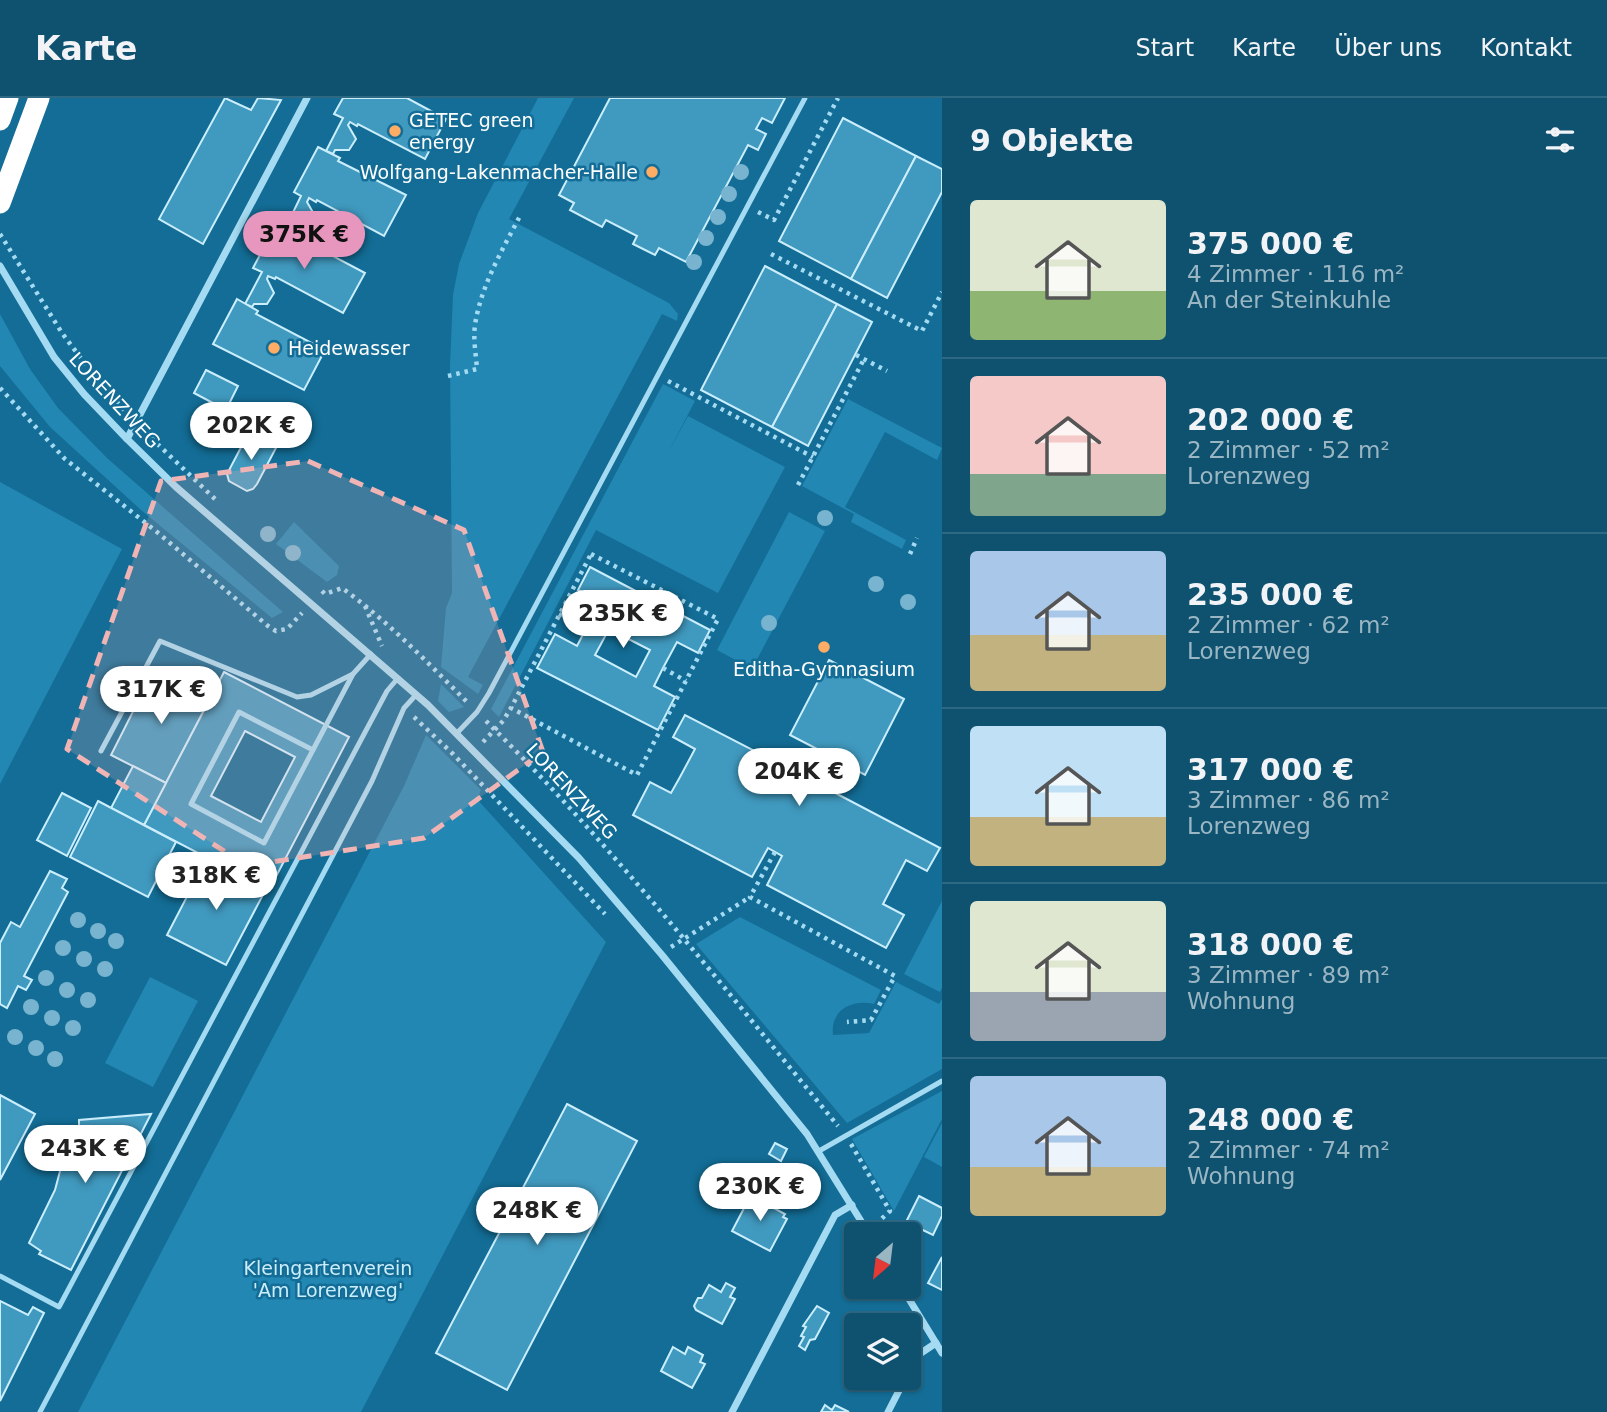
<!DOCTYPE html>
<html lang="de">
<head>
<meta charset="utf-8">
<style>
	:root { --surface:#0e5270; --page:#1c5c78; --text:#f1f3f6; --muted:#9bb6c3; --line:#2e6983; --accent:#e797bd }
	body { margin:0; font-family:"DejaVu Sans",sans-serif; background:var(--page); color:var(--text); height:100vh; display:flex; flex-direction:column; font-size:26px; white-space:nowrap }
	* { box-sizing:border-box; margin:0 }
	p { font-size:23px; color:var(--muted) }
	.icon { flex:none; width:38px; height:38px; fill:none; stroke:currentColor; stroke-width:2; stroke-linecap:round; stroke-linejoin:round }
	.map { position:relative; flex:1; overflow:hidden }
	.details { display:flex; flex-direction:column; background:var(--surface); width:665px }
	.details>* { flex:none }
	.needle { width:46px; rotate:208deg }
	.controls { position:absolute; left:844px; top:1124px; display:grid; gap:14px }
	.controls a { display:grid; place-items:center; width:77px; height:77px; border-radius:7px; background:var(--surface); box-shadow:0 2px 5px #0004,0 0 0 2px var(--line); font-size:35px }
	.price { position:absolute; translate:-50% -60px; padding:0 16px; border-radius:24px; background:#fff; color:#222; font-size:23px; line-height:46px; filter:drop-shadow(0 2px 4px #0008) }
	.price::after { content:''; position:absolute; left:50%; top:42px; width:21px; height:16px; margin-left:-10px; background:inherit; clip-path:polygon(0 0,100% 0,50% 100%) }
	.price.selected { background:var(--accent); color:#111 }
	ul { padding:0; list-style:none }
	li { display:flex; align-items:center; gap:21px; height:175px; padding:0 28px }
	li+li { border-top:2px solid var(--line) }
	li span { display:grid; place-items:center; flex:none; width:196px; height:140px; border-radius:7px; color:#555 }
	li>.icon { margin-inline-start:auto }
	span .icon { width:84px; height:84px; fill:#fffc; stroke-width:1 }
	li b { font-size:30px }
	h2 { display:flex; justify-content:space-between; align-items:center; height:84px; padding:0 28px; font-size:30px }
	header { display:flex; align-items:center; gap:42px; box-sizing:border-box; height:98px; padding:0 35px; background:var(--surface); border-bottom:2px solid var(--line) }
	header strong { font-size:33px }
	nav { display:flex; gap:38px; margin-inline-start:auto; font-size:24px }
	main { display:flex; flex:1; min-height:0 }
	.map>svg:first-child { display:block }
	.green { fill:#2287b3 }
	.building { fill:#4099bf; stroke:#cbeefd; stroke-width:2; fill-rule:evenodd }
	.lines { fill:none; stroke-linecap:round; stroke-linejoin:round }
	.path { stroke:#a4dbf2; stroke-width:4.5; stroke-dasharray:3.5 5; stroke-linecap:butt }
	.lane { stroke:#a4dbf2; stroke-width:5 }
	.street { stroke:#a4dbf2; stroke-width:7 }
	.highway { stroke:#fff; stroke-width:21 }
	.tree { fill:#78b4cf }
	.marked { fill:#f1b4b4; fill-opacity:0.2; stroke:#f1b4b4; stroke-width:5; stroke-dasharray:14 9; stroke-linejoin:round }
	.poi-dot { fill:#ffac65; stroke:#136d96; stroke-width:2.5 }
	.labels { text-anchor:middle; stroke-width:5; stroke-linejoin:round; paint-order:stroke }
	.poi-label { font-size:19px; fill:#fff; stroke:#136d96; text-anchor:start }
	.street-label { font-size:19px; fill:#fff; stroke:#136d96 }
	.park-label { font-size:19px; fill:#cbeefd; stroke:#136d96 }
</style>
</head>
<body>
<header>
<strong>Karte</strong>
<nav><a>Start</a><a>Karte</a><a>Über uns</a><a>Kontakt</a></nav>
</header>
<main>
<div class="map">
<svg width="942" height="1314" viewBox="0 0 942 1314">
	<rect width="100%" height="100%" fill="#136d96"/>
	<g class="green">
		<polygon points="538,0 574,0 509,121 669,205 678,216 677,223 662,216 468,579 483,587 478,596 441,569 446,510 452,495 450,267 453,197 459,166 478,115"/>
		<polygon points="0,216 30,271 58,310 107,360 283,514 272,520 141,412 50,329 0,268"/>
		<polygon points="663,286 695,303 668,355 688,318 785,369 718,495 596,432 499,619 491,611"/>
		<polygon points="848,301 942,350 937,362 885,334 845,409 906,442 902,451 851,424 854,416 802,388"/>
		<polygon points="0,384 122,451 0,686"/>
		<polygon points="789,414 825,433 752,571 717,552"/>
		<polygon points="294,424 339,468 337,477 327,484 276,446"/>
		<polygon points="441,586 464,609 449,614 438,603"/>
		<polygon points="426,637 481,692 477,701 606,844 361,1314 78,1314 404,688"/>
		<polygon points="942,803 942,890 940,894 904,876"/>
		<path d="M740 819 881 892 874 906C852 901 830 912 833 937L869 935 896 884 939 906 942 901V971L847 1025 696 846Z"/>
		<polygon points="150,879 198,903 153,989 105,965"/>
		<polygon points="942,993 942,1021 894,1113 852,1041"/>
		<polygon points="942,1025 942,1069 924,1059"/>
	</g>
	<g class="building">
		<polygon points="225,0 251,12 258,0 281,2 203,146 159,121"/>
		<polygon points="343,0 407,0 446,21 425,61 358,26 357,28 350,24 348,27 356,41 349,52 335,52 333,56 326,53 343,20 334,16"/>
		<polygon points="610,0 785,0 772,25 762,20 756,31 766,36 758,52 748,47 686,164 659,150 655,157 633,146 637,138 606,122 602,129 570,112 574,105 559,97"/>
		<polygon points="843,20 916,58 851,181 779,143"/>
		<polygon points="318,49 340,60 338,63 406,97 384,138 317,102 316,104 309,100 307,104 315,118 307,129 294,130 292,133 286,129 301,98 294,94"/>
		<polygon points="916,58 942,71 942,94 887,200 851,181"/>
		<polygon points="277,125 299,137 297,139 365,175 343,215 276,179 275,181 268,178 267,181 274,195 267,206 254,206 252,209 245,206 262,174 253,170"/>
		<polygon points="765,168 837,206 772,329 701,292"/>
		<polygon points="237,201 258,213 256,216 325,252 304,292 213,246"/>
		<polygon points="837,206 872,224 808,348 772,329"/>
		<polygon points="206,272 238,288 226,312 194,295"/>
		<polygon points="249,334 277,348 257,386 253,391 247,393 229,383 227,376"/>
		<path d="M590 469 710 532 698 555 677 544 663 570 654 588 675 599 658 632 537 570 555 536 577 548 600 504 578 492ZM609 531 650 552 636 579 595 557Z"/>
		<polygon points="829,562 904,601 865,677 834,660 820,687 940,750 927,773 906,762 883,806 904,817 886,850 767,787 782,758 768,750 752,779 633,717 650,684 671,695 680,679 695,651 673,639 685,617 805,679 819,652 790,637"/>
		<polygon points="155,570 211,599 166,685 111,657"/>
		<path d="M224 574 349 639 269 792 144 727ZM245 633 295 659 261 724 211 698Z"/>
		<polygon points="133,668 166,685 144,727 111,710"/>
		<polygon points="62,695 91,710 67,758 37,742"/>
		<polygon points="98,703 176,744 148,799 70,759"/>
		<polygon points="207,760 266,791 226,867 167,837"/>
		<polygon points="50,773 67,781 62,790 68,794 24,878 32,882 26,892 18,888 7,910 0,906 0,845 11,824 20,829"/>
		<polygon points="0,997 35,1016 0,1082"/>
		<polygon points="567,1006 637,1043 507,1292 436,1255"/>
		<polygon points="151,1016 71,1172 39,1156 41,1153 29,1145 55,1092 64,1058 66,1038 79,1039 79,1022"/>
		<polygon points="775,1045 787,1051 781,1063 769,1056"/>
		<polygon points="752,1095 771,1106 770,1108 785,1116 783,1119 787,1121 770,1153 732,1133"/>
		<polygon points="919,1098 942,1110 942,1118 933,1137 906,1124"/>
		<polygon points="942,1159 942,1192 928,1185"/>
		<polygon points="726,1185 735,1190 730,1199 735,1201 722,1226 696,1212 694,1208 698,1200 702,1200 709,1187 721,1194"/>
		<polygon points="0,1203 28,1217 33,1209 44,1215 0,1303"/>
		<polygon points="817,1208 829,1215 815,1241 810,1242 805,1252 799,1248 804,1239 801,1238 806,1229 803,1228"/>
		<polygon points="856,1229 856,1259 845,1241 853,1236 851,1232"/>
		<polygon points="673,1249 685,1256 688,1249 703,1257 700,1264 705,1266 692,1290 661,1273"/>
		<polygon points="825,1307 832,1312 835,1307 849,1314 821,1314"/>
	</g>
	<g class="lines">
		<g class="path">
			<polyline points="758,114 774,122 838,0"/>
			<polyline points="0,136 62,235 98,283 127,315"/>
			<polyline points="771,156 922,233 942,194"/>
			<polyline points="856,257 887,273"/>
			<path d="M448 278 477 271C476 257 473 241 475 227 481 187 503 151 521 116"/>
			<polyline points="668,283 813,359"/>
			<polyline points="0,290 65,361 157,434 268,528 276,533 287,531 302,515"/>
			<polyline points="145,334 215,401"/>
			<polyline points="798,387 864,261"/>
			<polygon points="591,456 718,521 637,677 511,610"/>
			<polyline points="910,456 917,440"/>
			<path d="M322 493 325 496 342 490C389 524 429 566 469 606"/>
			<polyline points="365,508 382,548"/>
			<polyline points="559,516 586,530"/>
			<polyline points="663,570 686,583"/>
			<polyline points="414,619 453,656 605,816"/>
			<path d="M486 623C613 748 724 890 838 1028"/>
			<polyline points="483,644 503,623 511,610"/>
			<polyline points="775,754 750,799 895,878 871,922 847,924"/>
			<polyline points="671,849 750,799"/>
			<polyline points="851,1046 890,1113 876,1126"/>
		</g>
		<g class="lane">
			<polyline points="457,635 477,614 489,595 805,0"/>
			<polyline points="313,652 239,614 191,706 264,745 353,576 371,556"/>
			<polyline points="101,653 160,543 297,599 311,597 353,576"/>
			<polyline points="819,1053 942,983"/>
			<polyline points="0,1178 59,1209 387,593 398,580"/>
			<polyline points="40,1314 372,683 404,610 416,597"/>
		</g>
		<g class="street">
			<polyline points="0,168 54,259 84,296 127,341 176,389 428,607 579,760 662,857 807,1036 869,1136"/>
			<polyline points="127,341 307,0"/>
			<polyline points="901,1188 942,1255"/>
			<polyline points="908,1275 918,1257 936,1245"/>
			<polyline points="732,1314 835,1117 852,1107"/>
			<polyline points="888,1314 906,1279"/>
		</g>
		<g class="highway">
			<polyline points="0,22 8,0"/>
			<polyline points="0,105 39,0"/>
		</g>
	</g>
	<g class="tree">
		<circle cx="741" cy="74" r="8"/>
		<circle cx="729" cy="96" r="8"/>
		<circle cx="718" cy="119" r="8"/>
		<circle cx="706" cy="140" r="8"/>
		<circle cx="694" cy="164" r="8"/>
		<circle cx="825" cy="420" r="8"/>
		<circle cx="268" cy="436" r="8"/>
		<circle cx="293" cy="455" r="8"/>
		<circle cx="876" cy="486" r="8"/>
		<circle cx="908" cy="504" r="8"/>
		<circle cx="769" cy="525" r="8"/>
		<circle cx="78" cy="822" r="8"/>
		<circle cx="98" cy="833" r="8"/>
		<circle cx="116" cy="843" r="8"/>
		<circle cx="63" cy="850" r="8"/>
		<circle cx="84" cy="861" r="8"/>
		<circle cx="105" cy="871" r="8"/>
		<circle cx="46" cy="880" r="8"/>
		<circle cx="67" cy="892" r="8"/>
		<circle cx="88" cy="902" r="8"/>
		<circle cx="31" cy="909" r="8"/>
		<circle cx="52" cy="920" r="8"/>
		<circle cx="73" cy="930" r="8"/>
		<circle cx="15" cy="939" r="8"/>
		<circle cx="36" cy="950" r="8"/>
		<circle cx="55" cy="961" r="8"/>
	</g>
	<path class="marked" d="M308 363 464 432 543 654 424 740 247 768 67 651 161 383Z"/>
	<g class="poi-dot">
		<circle cx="395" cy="33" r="7"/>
		<circle cx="652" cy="74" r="7"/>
		<circle cx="274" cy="250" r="7"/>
		<circle cx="824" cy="549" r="7"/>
	</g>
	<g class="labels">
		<g class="poi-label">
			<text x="409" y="29">GETEC green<tspan x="409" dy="22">energy</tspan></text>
			<text x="638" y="81" text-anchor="end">Wolfgang-Lakenmacher-Halle</text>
			<text x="288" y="257">Heidewasser</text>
			<text x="824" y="578" text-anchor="middle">Editha-Gymnasium</text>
		</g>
		<g class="street-label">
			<text transform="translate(115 302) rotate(47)" y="7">LORENZWEG</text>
			<text transform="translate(572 693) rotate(47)" y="7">LORENZWEG</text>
		</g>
		<g class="park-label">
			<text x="328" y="1177">Kleingartenverein<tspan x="328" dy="22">'Am Lorenzweg'</tspan></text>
		</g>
	</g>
</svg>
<div class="controls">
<a><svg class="needle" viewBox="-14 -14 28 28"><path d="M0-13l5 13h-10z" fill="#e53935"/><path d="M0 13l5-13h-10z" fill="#9bb6c3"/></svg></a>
<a><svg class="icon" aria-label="layers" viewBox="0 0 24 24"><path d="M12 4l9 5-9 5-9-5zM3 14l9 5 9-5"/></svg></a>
</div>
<b class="price selected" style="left:304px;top:173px">375K €</b>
<b class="price" style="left:251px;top:364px">202K €</b>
<b class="price" style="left:623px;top:552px">235K €</b>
<b class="price" style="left:161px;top:628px">317K €</b>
<b class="price" style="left:799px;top:710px">204K €</b>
<b class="price" style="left:216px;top:814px">318K €</b>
<b class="price" style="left:85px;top:1087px">243K €</b>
<b class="price" style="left:760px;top:1125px">230K €</b>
<b class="price" style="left:537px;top:1149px">248K €</b>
</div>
<section class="details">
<h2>9 Objekte<svg class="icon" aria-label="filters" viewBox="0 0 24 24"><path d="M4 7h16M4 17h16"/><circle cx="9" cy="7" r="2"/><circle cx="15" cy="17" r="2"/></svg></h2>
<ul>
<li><span style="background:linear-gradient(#dfe7d0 65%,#8fb573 0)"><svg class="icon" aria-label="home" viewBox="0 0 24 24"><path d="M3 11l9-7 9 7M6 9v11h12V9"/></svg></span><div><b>375 000 €</b><p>4 Zimmer · 116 m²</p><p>An der Steinkuhle</p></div></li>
<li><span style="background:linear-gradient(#f6c9c9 70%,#7fa58c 0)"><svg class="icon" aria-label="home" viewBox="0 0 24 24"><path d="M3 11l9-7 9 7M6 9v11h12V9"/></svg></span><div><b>202 000 €</b><p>2 Zimmer · 52 m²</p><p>Lorenzweg</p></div></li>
<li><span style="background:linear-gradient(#a9c7e8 60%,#c2b280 0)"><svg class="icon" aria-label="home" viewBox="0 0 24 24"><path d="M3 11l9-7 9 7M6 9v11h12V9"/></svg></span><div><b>235 000 €</b><p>2 Zimmer · 62 m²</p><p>Lorenzweg</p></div></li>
<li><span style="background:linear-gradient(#bfe0f5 65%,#c2b280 0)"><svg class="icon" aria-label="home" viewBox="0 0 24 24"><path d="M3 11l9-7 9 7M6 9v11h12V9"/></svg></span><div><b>317 000 €</b><p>3 Zimmer · 86 m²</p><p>Lorenzweg</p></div></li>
<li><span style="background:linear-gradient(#dfe7d0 65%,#9aa5b1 0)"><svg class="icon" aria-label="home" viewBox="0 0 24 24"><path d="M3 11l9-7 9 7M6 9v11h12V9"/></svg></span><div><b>318 000 €</b><p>3 Zimmer · 89 m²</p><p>Wohnung</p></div></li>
<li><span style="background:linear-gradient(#a9c7e8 65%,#c2b280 0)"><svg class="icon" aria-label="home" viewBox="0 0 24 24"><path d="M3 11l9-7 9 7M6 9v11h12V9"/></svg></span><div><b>248 000 €</b><p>2 Zimmer · 74 m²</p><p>Wohnung</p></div></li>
</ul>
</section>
</main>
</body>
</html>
